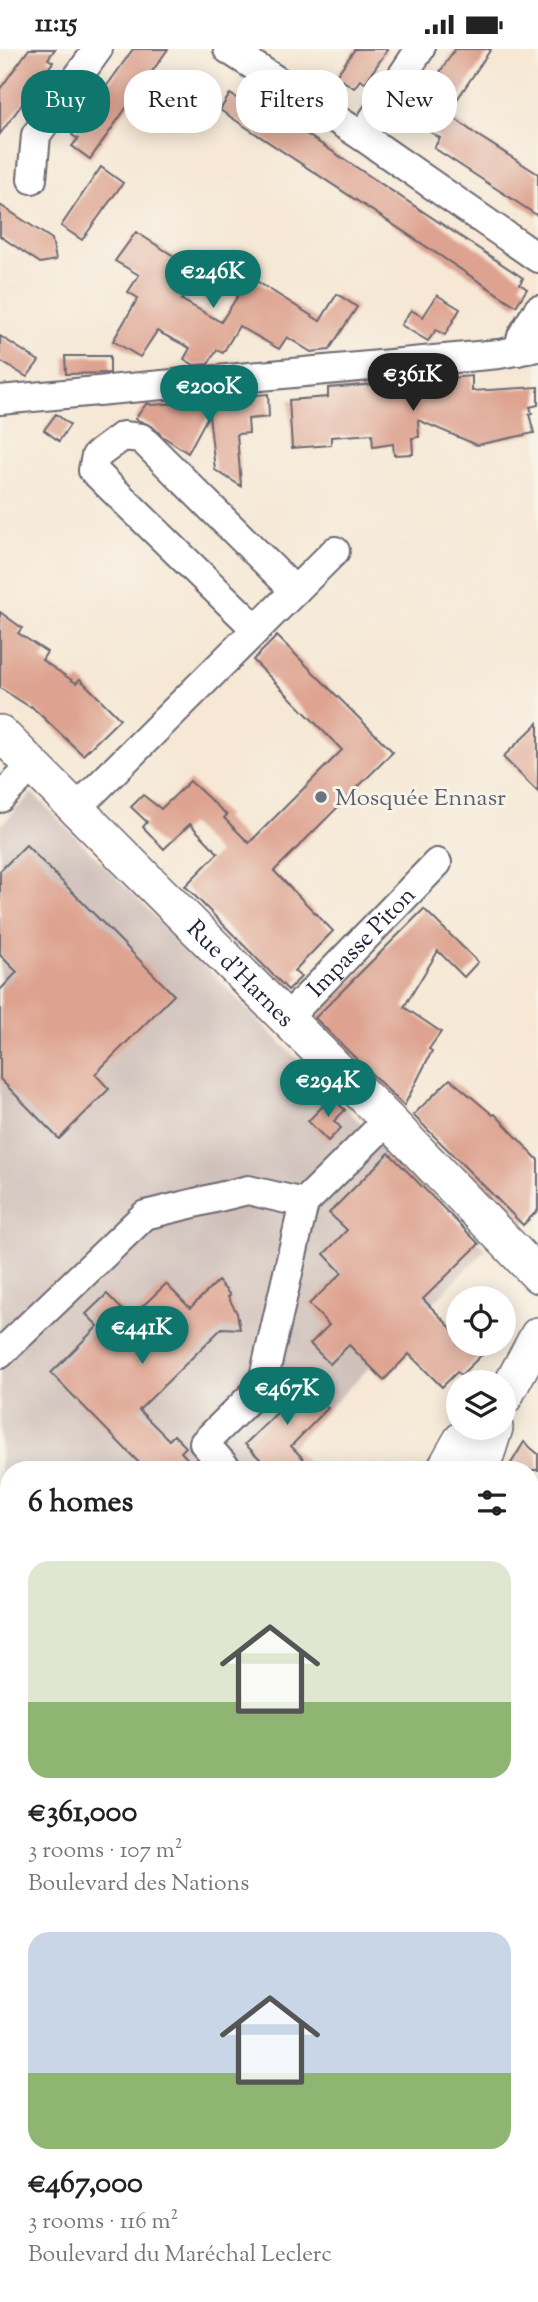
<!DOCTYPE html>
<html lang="en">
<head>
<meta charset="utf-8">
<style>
	:root { --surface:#fff; --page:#f6f6f6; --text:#222; --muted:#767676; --accent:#0f766e }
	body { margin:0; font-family:"Sorts Mill Goudy",serif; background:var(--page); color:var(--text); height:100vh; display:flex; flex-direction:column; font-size:26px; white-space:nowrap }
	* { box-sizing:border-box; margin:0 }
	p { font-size:23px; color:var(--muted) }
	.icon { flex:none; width:38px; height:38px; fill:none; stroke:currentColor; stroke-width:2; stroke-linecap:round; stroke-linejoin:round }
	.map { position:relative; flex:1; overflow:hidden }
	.panel { position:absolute; left:0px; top:1412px; width:539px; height:842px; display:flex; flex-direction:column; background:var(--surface); border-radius:28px 28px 0 0; box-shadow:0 4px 18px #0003 }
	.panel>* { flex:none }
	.guide { position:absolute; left:21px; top:21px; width:497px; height:63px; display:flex; gap:14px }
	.fabs { position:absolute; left:446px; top:1237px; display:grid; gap:14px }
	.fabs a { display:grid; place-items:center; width:70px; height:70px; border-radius:50%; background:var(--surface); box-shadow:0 4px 18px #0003; font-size:35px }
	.price { position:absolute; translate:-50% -60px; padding:0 16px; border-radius:24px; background:var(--accent); color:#fff; font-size:23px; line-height:46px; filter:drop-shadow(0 2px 4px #0008) }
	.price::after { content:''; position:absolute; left:50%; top:42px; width:21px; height:16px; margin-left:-10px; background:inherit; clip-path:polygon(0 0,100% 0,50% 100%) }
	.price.on { background:#222; color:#fff }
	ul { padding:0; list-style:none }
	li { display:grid; align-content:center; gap:14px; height:371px; padding:0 28px }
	li span { display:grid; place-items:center; height:217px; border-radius:21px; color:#555 }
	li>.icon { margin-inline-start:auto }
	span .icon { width:126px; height:126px; fill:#fffc; stroke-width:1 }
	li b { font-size:30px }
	h2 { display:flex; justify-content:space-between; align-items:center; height:84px; padding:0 28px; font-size:30px }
	.chip { padding:0 24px; border-radius:28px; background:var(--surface); box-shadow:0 4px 18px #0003; font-size:24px; line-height:63px }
	.chip.on { background:var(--accent); color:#fff }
	.status { display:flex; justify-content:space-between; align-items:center; height:49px; padding:0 35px; background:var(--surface); direction:ltr }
	.status svg { height:19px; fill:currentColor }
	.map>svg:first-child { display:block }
	.built { fill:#f2d4be }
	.industrial { fill:#cfc0ba }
	.building { fill:#dea390 }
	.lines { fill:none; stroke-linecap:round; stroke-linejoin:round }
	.minor-casing { stroke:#6c6771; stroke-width:32 }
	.major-casing { stroke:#6c6771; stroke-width:38 }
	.path { stroke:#6c6771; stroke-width:4.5; stroke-dasharray:2 5; stroke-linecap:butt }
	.minor { stroke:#fff; stroke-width:28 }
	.major { stroke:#fff; stroke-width:35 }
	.worship-dot { fill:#6b7280; stroke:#f7f3e8; stroke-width:2.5 }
	.labels { text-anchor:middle; stroke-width:6; stroke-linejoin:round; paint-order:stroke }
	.worship-label { font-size:24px; fill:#5b616d; stroke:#f7f3e8; text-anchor:start }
	.street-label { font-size:24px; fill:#22223b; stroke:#f7f3e8 }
</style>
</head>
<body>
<div class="status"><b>11:15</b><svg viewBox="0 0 49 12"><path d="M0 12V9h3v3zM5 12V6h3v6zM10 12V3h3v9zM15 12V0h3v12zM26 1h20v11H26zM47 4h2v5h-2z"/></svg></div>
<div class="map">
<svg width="538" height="2253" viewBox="0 0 538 2253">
	<rect width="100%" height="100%" fill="#f7f3e8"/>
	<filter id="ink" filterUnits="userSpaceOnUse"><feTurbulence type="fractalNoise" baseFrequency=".0143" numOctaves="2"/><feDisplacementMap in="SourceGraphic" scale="14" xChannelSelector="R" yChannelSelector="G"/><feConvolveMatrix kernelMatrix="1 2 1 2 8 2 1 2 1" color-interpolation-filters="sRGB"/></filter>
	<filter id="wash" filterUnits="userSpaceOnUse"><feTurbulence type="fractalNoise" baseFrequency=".00686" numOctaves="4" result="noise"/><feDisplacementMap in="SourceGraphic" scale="28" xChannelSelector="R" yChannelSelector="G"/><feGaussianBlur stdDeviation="1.57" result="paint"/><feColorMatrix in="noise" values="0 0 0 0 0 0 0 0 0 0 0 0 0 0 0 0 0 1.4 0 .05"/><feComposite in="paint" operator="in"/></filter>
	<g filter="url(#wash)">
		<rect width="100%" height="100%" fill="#f6e8d5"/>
		<polygon class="built" points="538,1885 538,2148 530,2149 530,1890"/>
		<g class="industrial">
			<polygon points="32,744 486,1200 291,1398 316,1421 9,1421 9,1690 0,1689 0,777"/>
			<polygon points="0,2055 9,2062 9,2245 41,2245 35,2253 0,2253"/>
			<polygon points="538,2148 538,2253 469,2253 468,2245 530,2245 530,2149"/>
		</g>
		<g id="blocks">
			<g class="building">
				<polygon points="29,0 55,0 48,10 53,13 0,85 0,40"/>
				<polygon points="133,0 168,0 90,110 72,97 78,90 72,86"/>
				<polygon points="355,0 388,0 365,34 360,31 354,39 336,27"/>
				<polygon points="455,0 491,0 448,64 474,84 538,125 538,167 434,99 440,89 417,75 442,37 439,34 444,26 440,23"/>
				<polygon points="243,43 523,229 520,235 527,240 516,257 220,61 230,45 238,50"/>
				<polygon points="101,118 123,134 82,191 61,177"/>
				<polygon points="0,156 52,190 56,211 40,214 0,187"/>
				<polygon points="136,183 199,223 182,251 221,273 250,228 320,272 337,245 357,258 329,301 311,303 287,288 279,300 239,277 223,304 217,301 208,315 194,316 184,310 190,299 157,282 140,308 113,292 138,249 128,243 139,226 115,212"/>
				<polygon points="437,246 460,260 445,286 436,281 428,292 401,276 411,261 423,268"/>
				<polygon points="0,287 39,312 27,328 0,312"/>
				<polygon points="65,307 110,307 110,324 66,325"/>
				<polygon points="472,327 472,342 538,338 538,356 530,358 532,364 529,365 534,384 477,396 418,371 419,388 412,389 413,405 394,406 393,395 373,398 372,385 331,388 331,396 292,399 289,351 328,348 328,339"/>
				<polygon points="268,345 269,368 248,370 249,384 237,385 241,437 215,421 209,365 188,404 162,387 152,377 135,370 147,354 152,356 191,353 190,351"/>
				<polygon points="56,365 70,376 59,392 44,381"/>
				<polygon points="0,563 22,579 18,584 47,603 42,611 76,634 80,630 120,670 83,706 31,657 30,658 0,639"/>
				<polygon points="277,587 393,703 274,822 333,882 294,922 301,928 288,941 185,837 218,804 190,775 164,800 143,778 147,773 131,758 143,746 161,760 190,732 227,766 224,769 249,794 342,701 253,611"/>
				<polygon points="538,674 538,743 503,708"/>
				<polygon points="26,796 174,946 95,1025 109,1040 59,1090 0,1030 0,941 17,923 0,906 0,822"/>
				<polygon points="424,860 478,913 464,928 438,902 404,958 441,983 429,1000 432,1002 404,1057 315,969"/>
				<polygon points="450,1030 493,1066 495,1065 538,1111 538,1161 523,1176 413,1066"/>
				<polygon points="332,1048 345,1061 334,1072 341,1079 328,1092 308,1072"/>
				<polygon points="389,1104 479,1195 423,1250 458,1286 458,1295 493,1295 461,1326 457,1323 442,1338 409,1305 384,1331 349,1296 330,1315 310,1295 329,1276 309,1255 342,1224 324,1205 347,1181 329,1164"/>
				<polygon points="218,1232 230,1246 228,1248 237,1264 240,1280 222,1279 139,1361 169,1391 174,1386 186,1398 181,1403 198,1421 146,1421 51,1324 98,1277 86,1265 107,1245 130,1269 166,1235 190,1259"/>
				<polygon points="290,1325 328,1359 291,1397 314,1421 271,1421 245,1395 282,1359 273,1350 279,1335"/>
				<polygon points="524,1393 538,1405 538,1421 507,1421"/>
			</g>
		</g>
	</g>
	<g filter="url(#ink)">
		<use href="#blocks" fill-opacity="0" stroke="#6c6771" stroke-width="2"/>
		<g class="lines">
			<defs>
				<g id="minor">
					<polyline points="228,0 362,87 538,209"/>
					<polyline points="362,87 420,0"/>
					<polyline points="32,130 36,86 98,0"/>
					<polyline points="518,302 522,287 538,261"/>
					<polyline points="0,351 499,305 538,298"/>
					<polyline points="256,580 93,421 96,407 123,387 141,389 295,542"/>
					<polyline points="0,749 32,717"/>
					<polyline points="75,761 335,502"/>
					<path id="s1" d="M286 970 437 814"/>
					<polyline points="0,1305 145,1166 248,1141 304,1154 388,1071"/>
					<polyline points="228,1421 204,1394 262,1337 304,1154"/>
					<polyline points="530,1751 538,1747"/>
					<polyline points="530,2181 538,2180"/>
					<polyline points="530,2234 538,2234"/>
					<polyline points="225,2245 226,2253"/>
					<polyline points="458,2245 459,2253"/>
				</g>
				<g id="major">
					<path id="s2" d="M0 684 388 1071 538 1226"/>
					<polyline points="504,1349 538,1286"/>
					<polyline points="444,1421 461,1391 474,1379"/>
					<polyline points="477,1421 487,1404 495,1379"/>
					<polyline points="0,1955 9,1945"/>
					<polyline points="0,2009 9,1999"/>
				</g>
			</defs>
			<use href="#minor" class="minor-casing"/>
			<use href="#major" class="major-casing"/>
			<g class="path">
				<polyline points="36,2245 40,2253"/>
				<polyline points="187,2245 187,2253"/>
				<polyline points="351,2245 352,2253"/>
			</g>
			<use href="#minor" class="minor"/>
			<use href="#major" class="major"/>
		</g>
	</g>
	<circle class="worship-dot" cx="321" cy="748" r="7"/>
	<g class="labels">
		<g class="worship-label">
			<text x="335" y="756">Mosquée Ennasr</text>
		</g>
		<g class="street-label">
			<text dy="8" stroke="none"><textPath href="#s1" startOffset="108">Impasse Piton</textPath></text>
			<text dy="8" stroke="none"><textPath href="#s2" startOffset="340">Rue d'Harnes</textPath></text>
		</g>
	</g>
</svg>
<div class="fabs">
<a><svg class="icon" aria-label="locate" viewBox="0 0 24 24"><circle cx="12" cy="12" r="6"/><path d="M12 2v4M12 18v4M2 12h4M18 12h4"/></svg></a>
<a><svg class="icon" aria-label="layers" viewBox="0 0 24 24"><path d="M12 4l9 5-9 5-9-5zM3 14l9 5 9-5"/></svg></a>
</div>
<b class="price" style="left:213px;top:261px">€246K</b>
<b class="price on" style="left:413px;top:364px">€361K</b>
<b class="price" style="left:209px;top:376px">€200K</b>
<b class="price" style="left:328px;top:1070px">€294K</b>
<b class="price" style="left:142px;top:1317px">€441K</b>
<b class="price" style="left:287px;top:1378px">€467K</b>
<div class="guide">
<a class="chip on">Buy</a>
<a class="chip">Rent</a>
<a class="chip">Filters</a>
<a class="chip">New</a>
</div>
<section class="panel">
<h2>6 homes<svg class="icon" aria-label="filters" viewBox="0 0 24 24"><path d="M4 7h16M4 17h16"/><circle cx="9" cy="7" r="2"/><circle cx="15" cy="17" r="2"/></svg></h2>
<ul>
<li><span style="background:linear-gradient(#dfe7d0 65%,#8fb573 0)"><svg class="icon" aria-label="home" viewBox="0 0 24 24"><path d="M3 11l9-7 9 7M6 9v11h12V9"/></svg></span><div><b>€361,000</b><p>3 rooms · 107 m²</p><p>Boulevard des Nations</p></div></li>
<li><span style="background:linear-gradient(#c9d6e8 65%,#8fb573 0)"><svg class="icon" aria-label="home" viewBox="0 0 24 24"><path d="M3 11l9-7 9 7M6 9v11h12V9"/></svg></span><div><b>€467,000</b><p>3 rooms · 116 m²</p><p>Boulevard du Maréchal Leclerc</p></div></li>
</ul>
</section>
</div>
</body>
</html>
